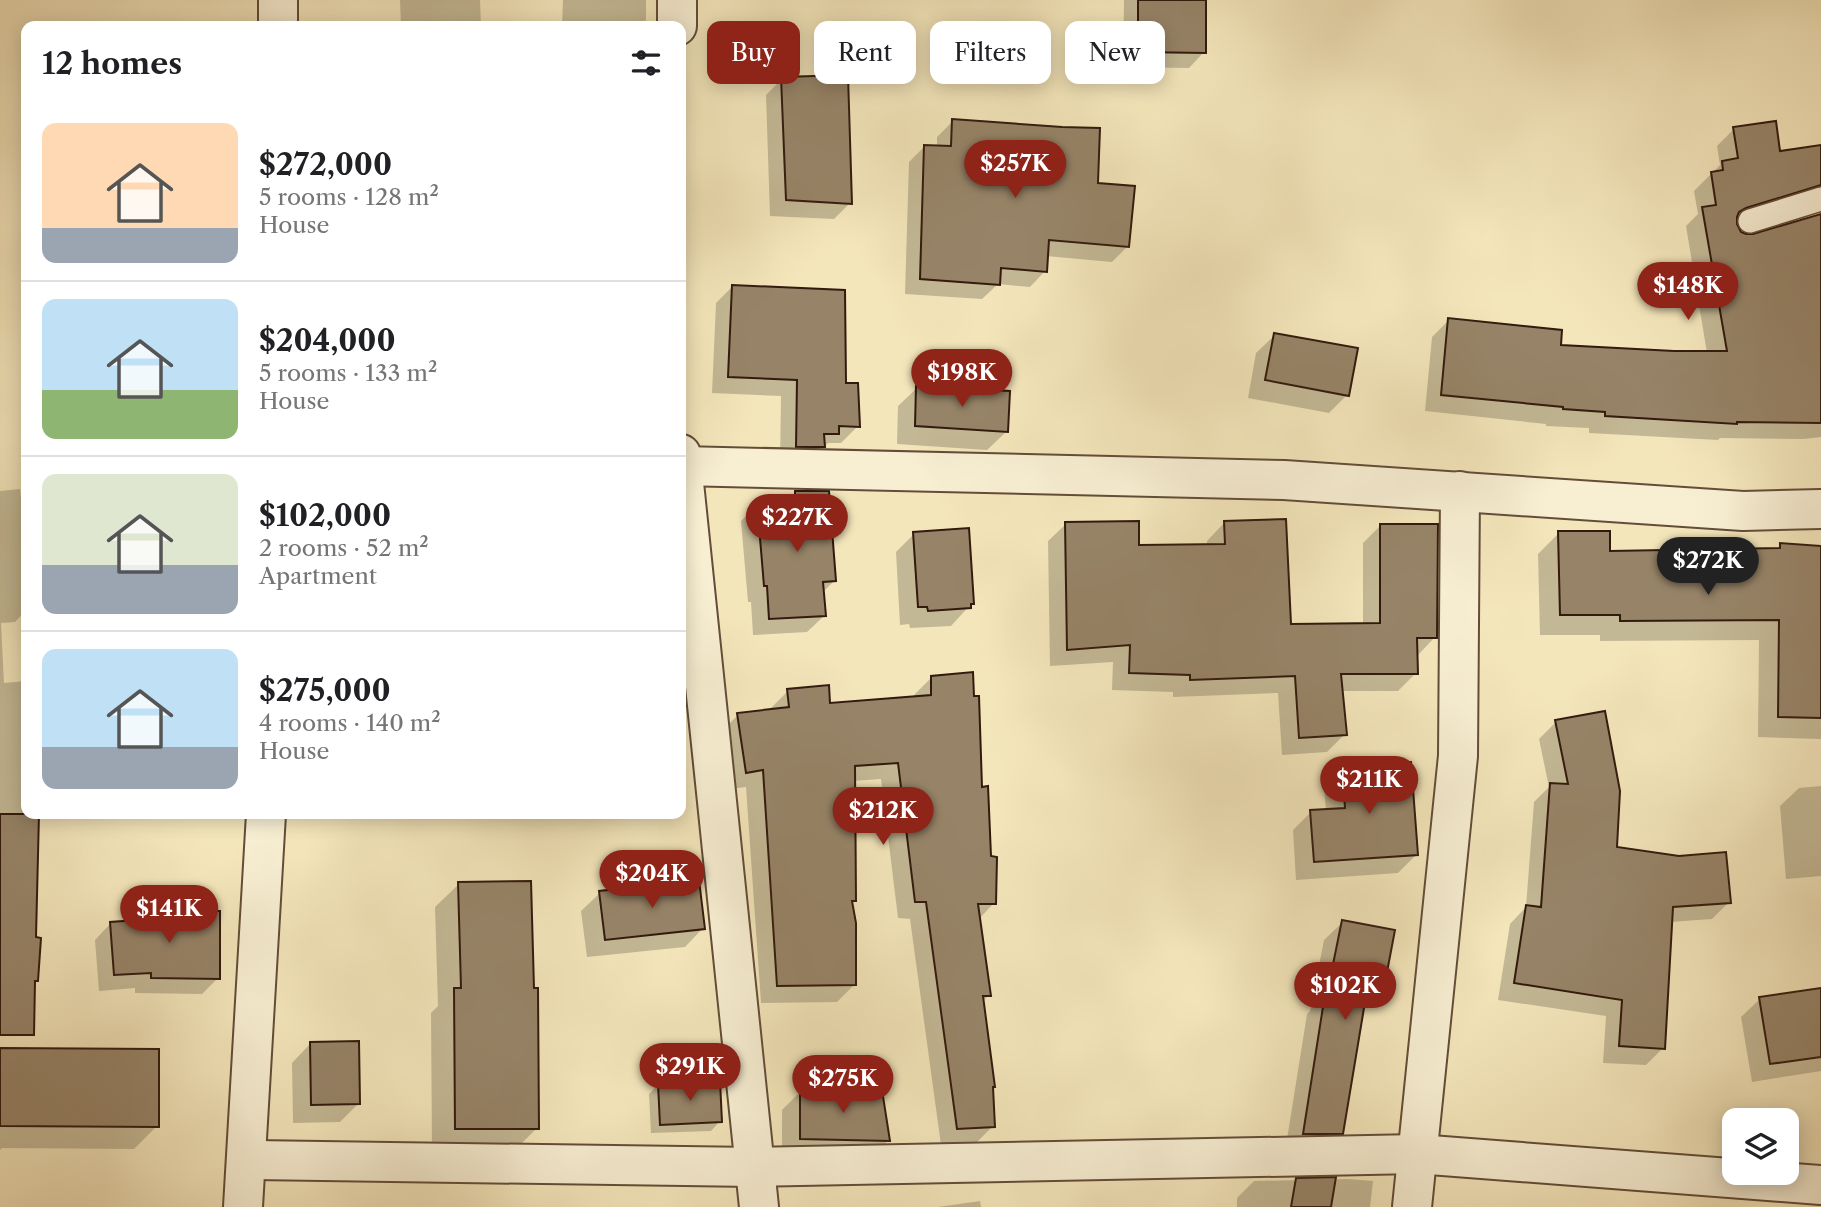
<!DOCTYPE html>
<html lang="en">
<head>
<meta charset="utf-8">
<style>
	:root { --surface:#fff; --page:#f2f2f2; --text:#202124; --muted:#757577; --line:#e0e0e0; --accent:#8f2418 }
	body { margin:0; font-family:"Libre Caslon Text",serif; background:var(--page); color:var(--text); height:100vh; display:flex; flex-direction:column; font-size:26px; white-space:nowrap }
	* { box-sizing:border-box; margin:0 }
	p { font-size:23px; color:var(--muted) }
	.icon { flex:none; width:38px; height:38px; fill:none; stroke:currentColor; stroke-width:2; stroke-linecap:round; stroke-linejoin:round }
	.map { position:relative; flex:1; overflow:hidden }
	.sheet { position:absolute; left:21px; top:21px; width:665px; height:798px; display:flex; flex-direction:column; background:var(--surface); border-radius:14px; box-shadow:0 4px 18px #0003 }
	.sheet>* { flex:none }
	.banner { position:absolute; left:707px; top:21px; width:665px; height:63px; display:flex; gap:14px }
	.tools { position:absolute; left:1722px; top:1108px; display:grid; gap:14px }
	.tools a { display:grid; place-items:center; width:77px; height:77px; border-radius:14px; background:var(--surface); box-shadow:0 4px 18px #0003; font-size:35px }
	.price { position:absolute; translate:-50% -60px; padding:0 16px; border-radius:24px; background:var(--accent); color:#fff; font-size:23px; line-height:46px; filter:drop-shadow(0 2px 4px #0008) }
	.price::after { content:''; position:absolute; left:50%; top:42px; width:21px; height:16px; margin-left:-10px; background:inherit; clip-path:polygon(0 0,100% 0,50% 100%) }
	.price.on { background:#222; color:#fff }
	ul { padding:0; list-style:none }
	li { display:flex; align-items:center; gap:21px; height:175px; padding:0 21px }
	li+li { border-top:2px solid var(--line) }
	li span { display:grid; place-items:center; flex:none; width:196px; height:140px; border-radius:14px; color:#555 }
	li>.icon { margin-inline-start:auto }
	span .icon { width:84px; height:84px; fill:#fffc; stroke-width:1 }
	li b { font-size:30px }
	h2 { display:flex; justify-content:space-between; align-items:center; height:84px; padding:0 21px; font-size:30px }
	.chip { padding:0 24px; border-radius:14px; background:var(--surface); box-shadow:0 4px 18px #0003; font-size:24px; line-height:63px }
	.chip.on { background:var(--accent); color:#fff }
	.map>svg:first-child { display:block }
	.shadow { fill:#0003 }
	.building { fill:#978468; stroke:#331a0e; stroke-width:2 }
	.lines { fill:none; stroke-linecap:round; stroke-linejoin:round }
	.service-casing { stroke:#634d39; stroke-width:26 }
	.minor-casing { stroke:#634d39; stroke-width:42 }
	.service { stroke:#f8efd3; stroke-width:23 }
	.minor { stroke:#f8efd3; stroke-width:38 }
</style>
</head>
<body>
<div class="map">
<svg width="1821" height="1207" viewBox="0 0 1821 1207">
	<rect width="100%" height="100%" fill="#f4e6bb"/>
	<filter id="stains"><feTurbulence type="fractalNoise" baseFrequency=".00286" numOctaves="4"/><feColorMatrix values="0 0 0 0 .2 0 0 0 0 .09 0 0 0 0 .02 0 0 0 .5 -.17"/></filter>
	<radialGradient id="worn" r=".72"><stop offset=".6" stop-color="#630" stop-opacity="0"/><stop offset="1" stop-color="#630" stop-opacity=".3"/></radialGradient>
	<g class="shadow">
		<polygon points="400,0 480,0 481,26 401,26"/>
		<polygon points="563,0 646,0 646,20 639,26 562,26"/>
		<polygon points="1124,0 1204,0 1204,52 1189,68 1123,67"/>
		<polygon points="782,79 850,203 834,219 770,216 766,95"/>
		<polygon points="953,121 1097,185 1128,246 1112,262 1046,256 1045,271 1030,287 998,284 982,299 905,294 909,162 925,146 937,147 937,137"/>
		<polygon points="1734,129 1779,153 1821,171 1821,188 1798,202 1735,222 1739,232 1746,236 1821,216 1821,437 1804,439 1720,438 1718,440 1589,433 1589,428 1546,426 1546,424 1425,411 1432,337 1449,320 1559,347 1707,353 1686,226 1698,214 1694,191 1720,165 1717,146"/>
		<polygon points="733,286 845,384 858,426 841,443 828,443 807,463 780,463 781,396 712,393 716,303"/>
		<polygon points="1275,335 1347,395 1329,413 1248,398 1256,353"/>
		<polygon points="917,388 1006,432 987,450 897,444 898,406"/>
		<polygon points="20,489 26,544 26,610 15,622 1,623 4,683 26,681 26,814 37,814 34,939 37,980 18,998 0,999 0,491"/>
		<polygon points="796,492 834,581 822,593 824,616 807,632 753,635 751,602 748,602 741,521 758,504 786,502"/>
		<polygon points="1224,523 1289,625 1363,625 1363,543 1381,525 1435,637 1418,655 1416,655 1416,673 1398,691 1341,691 1345,734 1327,752 1282,755 1278,693 1173,697 1173,692 1112,690 1113,662 1050,666 1048,541 1066,524 1137,547 1207,546 1207,541"/>
		<polygon points="1559,533 1609,552 1776,550 1781,545 1821,547 1821,739 1758,737 1759,640 1600,641 1600,635 1540,635 1538,554"/>
		<polygon points="914,534 972,603 951,626 910,628 909,624 900,625 896,552"/>
		<polygon points="931,678 980,788 994,903 979,919 989,995 982,1002 991,1089 993,1126 976,1143 941,1145 910,919 898,918 881,779 853,781 854,900 851,903 854,985 837,1002 761,1003 746,787 729,789 721,732 738,715 771,711 771,708 788,691 829,705 914,698 914,695"/>
		<polygon points="1556,722 1615,849 1729,902 1712,919 1670,922 1663,1048 1646,1065 1603,1063 1606,1016 1498,1000 1510,924 1526,907 1534,802 1549,787 1539,739"/>
		<polygon points="1342,768 1417,854 1398,873 1296,880 1293,830 1311,812 1326,811 1324,787"/>
		<polygon points="1821,786 1821,876 1786,879 1780,806 1799,788"/>
		<polygon points="459,884 537,1128 513,1152 432,1152 431,1013 438,1006 435,907"/>
		<polygon points="600,893 703,928 685,947 587,957 581,911"/>
		<polygon points="153,912 218,978 202,994 135,993 135,988 99,991 95,940 111,923 143,921"/>
		<polygon points="1343,922 1381,992 1363,1010 1342,1133 1323,1151 1285,1152 1307,1014 1310,1011 1324,940"/>
		<polygon points="1821,989 1821,1071 1752,1082 1741,1017 1760,999"/>
		<polygon points="310,1044 358,1104 340,1122 293,1123 292,1063"/>
		<polygon points="0,1050 157,1126 134,1149 2,1148 0,1150"/>
		<polygon points="658,1085 720,1121 711,1131 651,1133 649,1094"/>
		<polygon points="801,1091 889,1140 870,1158 782,1157 782,1110"/>
		<polygon points="1349,1179 1373,1181 1370,1207 1237,1207 1237,1198 1254,1181"/>
		<polygon points="980,1201 981,1207 938,1207"/>
	</g>
	<g class="building">
		<polygon points="1138,0 1206,0 1206,53 1138,52"/>
		<polygon points="848,75 852,204 786,200 781,77"/>
		<polygon points="952,119 1062,127 1100,128 1098,183 1135,186 1129,247 1049,240 1047,272 1001,268 1000,285 920,279 924,145 951,146"/>
		<polygon points="1776,121 1780,151 1821,145 1821,185 1746,208 1739,212 1737,217 1737,224 1741,232 1746,234 1753,234 1821,214 1821,423 1737,422 1737,424 1605,416 1605,412 1563,409 1563,407 1441,395 1448,318 1562,330 1561,345 1674,351 1727,351 1702,207 1716,205 1711,172 1723,170 1722,161 1738,158 1733,127"/>
		<polygon points="732,285 845,290 846,383 858,383 860,427 839,426 839,434 824,434 825,447 796,447 797,380 728,377"/>
		<polygon points="1274,333 1358,348 1349,396 1265,380"/>
		<polygon points="916,386 1010,391 1008,432 915,426"/>
		<polygon points="795,491 829,491 836,581 823,582 826,616 769,619 767,586 764,586 757,502 795,499"/>
		<polygon points="1286,519 1291,624 1380,623 1380,524 1438,524 1437,638 1417,638 1418,674 1341,674 1347,735 1299,738 1295,676 1190,680 1190,675 1129,673 1130,645 1067,650 1065,522 1139,521 1139,545 1225,544 1224,521"/>
		<polygon points="969,528 974,604 971,604 971,608 928,611 927,607 918,607 913,532"/>
		<polygon points="1558,531 1610,531 1610,551 1780,548 1780,543 1821,546 1821,718 1778,717 1779,620 1620,621 1620,615 1560,615"/>
		<polygon points="973,672 974,696 979,696 982,787 988,786 991,856 997,857 996,904 978,904 991,996 983,996 995,1087 993,1087 995,1127 957,1129 926,902 915,902 898,763 855,766 856,901 852,901 856,923 856,985 777,986 763,770 746,773 737,713 789,707 787,689 829,685 830,703 931,695 931,676"/>
		<polygon points="1605,711 1620,791 1617,847 1679,856 1726,852 1731,903 1673,907 1665,1049 1619,1046 1622,1000 1514,983 1526,905 1541,907 1550,783 1568,784 1555,720"/>
		<polygon points="1411,762 1418,855 1314,862 1310,810 1345,808 1342,766"/>
		<polygon points="0,814 39,814 36,937 41,938 38,981 35,981 34,1035 0,1035"/>
		<polygon points="699,880 705,929 605,940 599,891"/>
		<polygon points="531,881 534,988 538,988 539,1129 455,1129 454,988 461,988 458,882"/>
		<polygon points="152,910 220,911 220,979 151,978 151,973 114,975 110,922 152,919"/>
		<polygon points="1342,920 1395,930 1383,993 1367,990 1343,1134 1303,1134 1325,994 1327,994"/>
		<polygon points="1821,988 1821,1057 1770,1064 1759,997"/>
		<polygon points="359,1041 360,1104 311,1105 310,1042"/>
		<polygon points="0,1048 159,1049 159,1127 0,1126"/>
		<polygon points="720,1081 722,1122 660,1125 658,1083"/>
		<polygon points="800,1089 882,1090 890,1141 800,1139"/>
		<polygon points="1336,1177 1331,1207 1291,1207 1296,1178"/>
	</g>
	<g class="lines">
		<defs>
			<polyline id="service" points="1750,221 1821,199"/>
			<g id="minor">
				<polyline points="278,0 278,26"/>
				<polyline points="677,0 677,26"/>
				<polyline points="681,454 759,1207"/>
				<polyline points="681,466 1284,480 1743,511 1821,509"/>
				<polyline points="246,1160 754,1167 1417,1154 1821,1185"/>
				<polyline points="243,1207 266,814"/>
				<polyline points="1412,1207 1458,756 1460,491"/>
			</g>
		</defs>
		<use href="#service" class="service-casing"/>
		<use href="#minor" class="minor-casing"/>
		<use href="#service" class="service"/>
		<use href="#minor" class="minor"/>
	</g>
	<rect width="100%" height="100%" filter="url(#stains)"/>
	<rect width="100%" height="100%" fill="url(#worn)"/>
</svg>
<div class="tools">
<a><svg class="icon" aria-label="layers" viewBox="0 0 24 24"><path d="M12 4l9 5-9 5-9-5zM3 14l9 5 9-5"/></svg></a>
</div>
<b class="price" style="left:1015px;top:200px">$257K</b>
<b class="price" style="left:1688px;top:322px">$148K</b>
<b class="price" style="left:962px;top:409px">$198K</b>
<b class="price" style="left:797px;top:554px">$227K</b>
<b class="price on" style="left:1708px;top:597px">$272K</b>
<b class="price" style="left:1369px;top:816px">$211K</b>
<b class="price" style="left:883px;top:847px">$212K</b>
<b class="price" style="left:652px;top:910px">$204K</b>
<b class="price" style="left:169px;top:945px">$141K</b>
<b class="price" style="left:1345px;top:1022px">$102K</b>
<b class="price" style="left:690px;top:1103px">$291K</b>
<b class="price" style="left:843px;top:1115px">$275K</b>
<div class="banner">
<a class="chip on">Buy</a>
<a class="chip">Rent</a>
<a class="chip">Filters</a>
<a class="chip">New</a>
</div>
<section class="sheet">
<h2>12 homes<svg class="icon" aria-label="filters" viewBox="0 0 24 24"><path d="M4 7h16M4 17h16"/><circle cx="9" cy="7" r="2"/><circle cx="15" cy="17" r="2"/></svg></h2>
<ul>
<li><span style="background:linear-gradient(#ffd9b3 75%,#9aa5b1 0)"><svg class="icon" aria-label="home" viewBox="0 0 24 24"><path d="M3 11l9-7 9 7M6 9v11h12V9"/></svg></span><div><b>$272,000</b><p>5 rooms · 128 m²</p><p>House</p></div></li>
<li><span style="background:linear-gradient(#bfe0f5 65%,#8fb573 0)"><svg class="icon" aria-label="home" viewBox="0 0 24 24"><path d="M3 11l9-7 9 7M6 9v11h12V9"/></svg></span><div><b>$204,000</b><p>5 rooms · 133 m²</p><p>House</p></div></li>
<li><span style="background:linear-gradient(#dfe7d0 65%,#9aa5b1 0)"><svg class="icon" aria-label="home" viewBox="0 0 24 24"><path d="M3 11l9-7 9 7M6 9v11h12V9"/></svg></span><div><b>$102,000</b><p>2 rooms · 52 m²</p><p>Apartment</p></div></li>
<li><span style="background:linear-gradient(#bfe0f5 70%,#9aa5b1 0)"><svg class="icon" aria-label="home" viewBox="0 0 24 24"><path d="M3 11l9-7 9 7M6 9v11h12V9"/></svg></span><div><b>$275,000</b><p>4 rooms · 140 m²</p><p>House</p></div></li>
</ul>
</section>
</div>
</body>
</html>
